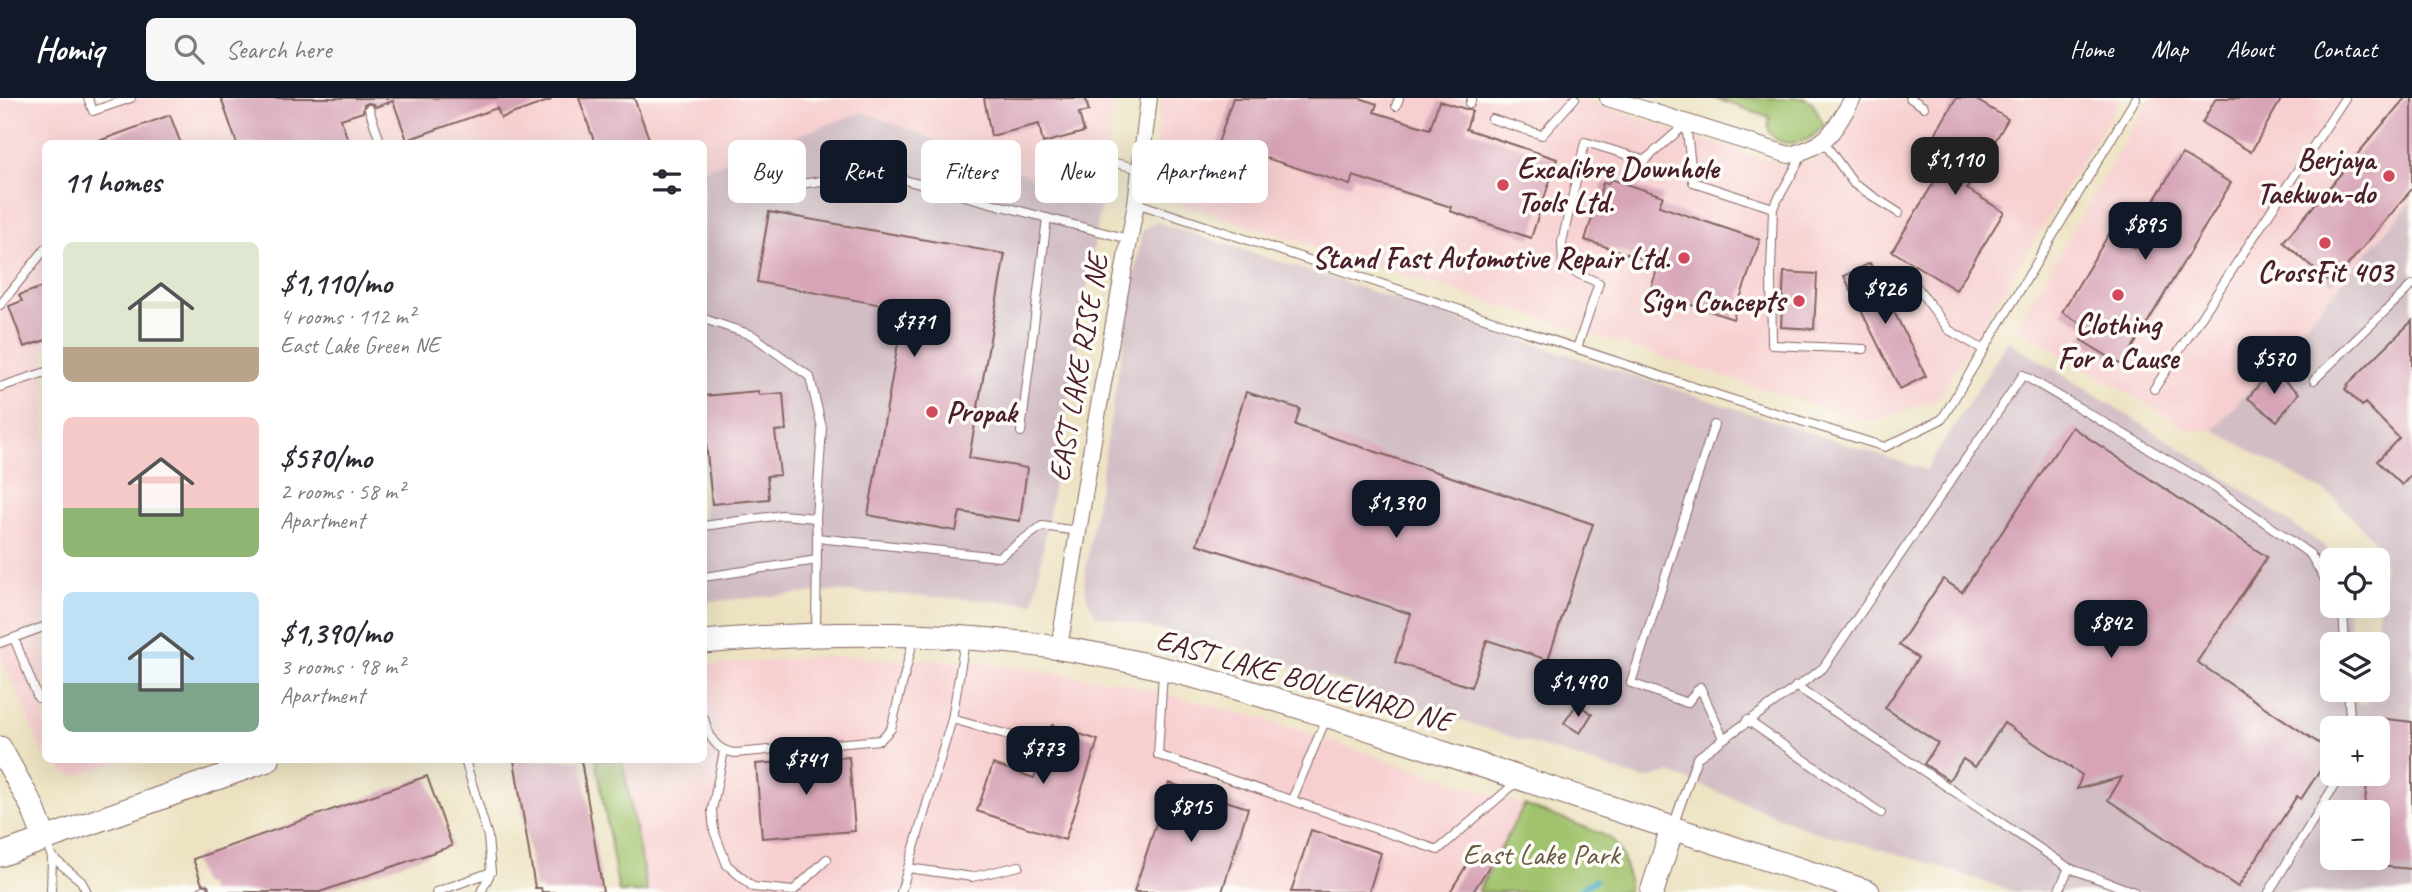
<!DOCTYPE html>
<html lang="en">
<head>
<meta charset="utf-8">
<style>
	:root { --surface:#fff; --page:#f7f7f7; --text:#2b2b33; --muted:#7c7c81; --accent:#111827 }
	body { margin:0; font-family:Caveat,sans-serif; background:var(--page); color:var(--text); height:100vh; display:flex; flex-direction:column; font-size:26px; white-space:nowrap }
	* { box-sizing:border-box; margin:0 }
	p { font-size:23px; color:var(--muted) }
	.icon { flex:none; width:38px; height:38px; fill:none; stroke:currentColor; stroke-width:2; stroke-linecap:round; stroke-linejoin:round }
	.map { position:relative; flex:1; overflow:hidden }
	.details { position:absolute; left:42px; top:42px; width:665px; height:623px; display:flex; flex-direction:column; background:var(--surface); border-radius:10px; box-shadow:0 7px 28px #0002 }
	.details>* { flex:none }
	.top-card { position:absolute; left:728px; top:42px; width:665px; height:63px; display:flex; gap:14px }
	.controls { position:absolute; left:2320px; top:450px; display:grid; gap:14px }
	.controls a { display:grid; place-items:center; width:70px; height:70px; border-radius:10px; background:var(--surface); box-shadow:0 7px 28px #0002; font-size:35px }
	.price { position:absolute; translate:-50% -60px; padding:0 16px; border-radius:14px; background:var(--accent); color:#fff; font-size:23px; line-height:46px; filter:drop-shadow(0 2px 4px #0008) }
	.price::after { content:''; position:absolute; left:50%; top:42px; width:21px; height:16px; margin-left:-10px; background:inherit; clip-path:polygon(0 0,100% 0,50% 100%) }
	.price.active { background:#222; color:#fff }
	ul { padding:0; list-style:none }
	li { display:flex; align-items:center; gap:21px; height:175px; padding:0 21px }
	li span { display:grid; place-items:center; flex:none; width:196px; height:140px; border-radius:10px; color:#555 }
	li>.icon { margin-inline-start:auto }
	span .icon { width:84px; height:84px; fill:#fffc; stroke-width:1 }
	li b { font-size:30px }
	h2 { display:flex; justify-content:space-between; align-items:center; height:84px; padding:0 21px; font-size:30px }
	.chip { padding:0 24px; border-radius:10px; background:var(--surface); box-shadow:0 7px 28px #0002; font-size:24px; line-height:63px }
	.chip.active { background:var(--accent); color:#fff }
	header { display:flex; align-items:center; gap:42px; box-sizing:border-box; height:98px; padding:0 35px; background:var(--accent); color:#fff }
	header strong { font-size:33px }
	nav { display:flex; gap:38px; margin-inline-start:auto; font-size:24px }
	.search { width:490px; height:63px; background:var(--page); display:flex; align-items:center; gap:18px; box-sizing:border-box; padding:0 24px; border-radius:10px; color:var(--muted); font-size:26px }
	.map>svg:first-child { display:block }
	.built { fill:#f7cfd0 }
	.industrial { fill:#d2bdc5; fill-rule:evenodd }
	.green { fill:#a1c36d; stroke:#76714c; stroke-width:2 }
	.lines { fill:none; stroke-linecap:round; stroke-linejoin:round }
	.stream { stroke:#45abc4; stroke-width:6 }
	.building { fill:#d7a4b7 }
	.lane-casing { stroke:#836460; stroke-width:10 }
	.street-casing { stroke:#836460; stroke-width:18 }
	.secondary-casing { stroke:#836460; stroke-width:25 }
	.lane { stroke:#fff; stroke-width:8 }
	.street { stroke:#fff; stroke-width:16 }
	.secondary { stroke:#fff; stroke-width:23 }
	.poi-dot { fill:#d1495b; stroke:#fdfcf7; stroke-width:2.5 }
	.labels { text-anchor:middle; stroke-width:7; stroke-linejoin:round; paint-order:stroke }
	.poi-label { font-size:30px; font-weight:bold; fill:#4a1f2b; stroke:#fdfcf7; text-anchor:end }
	.street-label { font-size:30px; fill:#4a1f2b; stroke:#fdfcf7 }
	.park-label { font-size:30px; fill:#685842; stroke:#fdfcf7 }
</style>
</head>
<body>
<header>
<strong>Homiq</strong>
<div class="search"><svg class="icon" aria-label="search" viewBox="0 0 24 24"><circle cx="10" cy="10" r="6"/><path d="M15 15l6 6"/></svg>Search here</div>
<nav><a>Home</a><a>Map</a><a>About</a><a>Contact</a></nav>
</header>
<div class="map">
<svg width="2412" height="794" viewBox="0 0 2412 794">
	<rect width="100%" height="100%" fill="#fdfcf7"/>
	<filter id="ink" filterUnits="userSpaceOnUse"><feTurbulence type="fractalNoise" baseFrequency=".0143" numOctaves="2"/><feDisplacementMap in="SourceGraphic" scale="14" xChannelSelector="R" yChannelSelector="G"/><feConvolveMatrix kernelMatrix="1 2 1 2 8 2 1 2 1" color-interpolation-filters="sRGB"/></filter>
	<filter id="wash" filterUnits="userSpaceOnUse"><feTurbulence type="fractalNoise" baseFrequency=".00686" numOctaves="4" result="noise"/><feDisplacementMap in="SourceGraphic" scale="28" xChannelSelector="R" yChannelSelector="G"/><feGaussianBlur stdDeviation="1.57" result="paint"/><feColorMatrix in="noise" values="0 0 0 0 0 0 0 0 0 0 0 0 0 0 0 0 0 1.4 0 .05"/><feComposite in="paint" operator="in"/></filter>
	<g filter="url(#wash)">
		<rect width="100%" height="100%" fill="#ede3c3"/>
		<g class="built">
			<polygon points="0,0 1114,0 1101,106 863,15 704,71 704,46 46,46 45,660 0,556"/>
			<polygon points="1161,0 1578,0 1779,66 1793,68 1814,62 1826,54 1840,40 1863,0 2121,0 1938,300 1871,325 1162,100 1152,87"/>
			<polygon points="2150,0 2412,0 2412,103 2214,332 2190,333 2016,228"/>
			<polygon points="826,558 985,565 1120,584 1261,620 1524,707 1478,794 647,794 622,662 704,662 704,568"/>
			<polygon points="48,662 123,662 74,679"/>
		</g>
		<g class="industrial">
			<polygon points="863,14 1101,106 1034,505 833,493 704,504 704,71"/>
			<path d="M2412 103V794H2015L1909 759 1813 733 1670 675 1645 681 1630 677 1236 550 1096 517 1088 502 1084 485 1086 469 1142 133 1156 124 1926 372 2008 243 2196 360 2324 448 2336 462H2333V508H2347L2351 546H2333V592H2356L2358 606H2367L2369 592H2378V546H2375L2384 467 2380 449 2332 398 2214 332ZM2333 630H2378V676H2333ZM2333 714H2378V760H2333Z"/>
		</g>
		<g class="green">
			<path d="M1714 0H1805L1812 4 1824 27C1820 31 1816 36 1812 39 1800 46 1778 49 1770 35 1767 30 1769 24 1770 19Z"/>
			<polygon points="596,662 622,662 647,794 619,794"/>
			<path d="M1524 707C1538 712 1605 735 1612 742 1623 752 1631 781 1627 794H1478Z"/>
		</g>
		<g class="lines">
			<polyline class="stream" points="1577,794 1595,782"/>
		</g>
		<g id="blocks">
			<g class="building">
				<polygon points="221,0 551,0 551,2 501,20 497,10 407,42 393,3 375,9 373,6 368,5 364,7 363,14 341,21 349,46 237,46"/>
				<polygon points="579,0 634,0 651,46 595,46"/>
				<polygon points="984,0 1085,0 1089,13 1079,15 1084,34 1043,45 1039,26 991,38"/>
				<polygon points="1233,0 1360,0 1377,6 1374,14 1430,31 1439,3 1472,13 1466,31 1557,61 1531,140 1450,113 1451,109 1353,78 1350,87 1263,59 1253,91 1208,76"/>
				<polygon points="1956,0 1973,0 2008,21 1967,91 2004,114 1956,192 1892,153 1945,66 1925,54"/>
				<polygon points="2216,0 2282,0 2251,54 2202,25"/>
				<polygon points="2405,0 2412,0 2412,91 2332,186 2283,144"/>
				<polygon points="170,17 181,46 96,46 96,44"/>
				<polygon points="2182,56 2231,85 2122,267 2081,242 2088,230 2062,214 2109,136 2135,151 2153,120 2146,116"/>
				<polygon points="1610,81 1663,98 1659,108 1760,142 1733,221 1650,193 1659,166 1585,142 1603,85 1608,86"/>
				<polygon points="769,114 1005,156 969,360 1027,370 1020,423 960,414 956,433 868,417 904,211 757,184"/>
				<polygon points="1870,165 1926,278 1900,291 1844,178"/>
				<polygon points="1784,174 1817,176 1814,231 1781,229"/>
				<polygon points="46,188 46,242 24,249 9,208 22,203 19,197"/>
				<polygon points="2412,223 2412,376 2402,387 2377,363 2399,340 2365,305 2362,308 2345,291 2348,288 2347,287"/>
				<polygon points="2271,272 2299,295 2277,323 2248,300"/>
				<polygon points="758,293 759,297 783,295 786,332 775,333 780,377 767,378 769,401 712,406 704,323 704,298"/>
				<polygon points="1246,294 1300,311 1295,327 1593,426 1548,562 1487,542 1471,589 1395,564 1411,516 1197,446"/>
				<polygon points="2072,329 2267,459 2197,564 2332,654 2301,701 2297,698 2238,789 2108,702 2122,679 2077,691 2082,677 2004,625 1975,669 1963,661 1949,682 1924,666 1938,645 1885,610 1918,560 1899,547 1943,481 1962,494"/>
				<polygon points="1577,606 1592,616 1580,635 1564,625"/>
				<polygon points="2378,620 2412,624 2412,771 2378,768 2378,714 2364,714 2368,676 2378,676"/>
				<polygon points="1052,627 1098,642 1065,742 977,713 993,666 1034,680"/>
				<polygon points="849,659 855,733 762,740 756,666"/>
				<polygon points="514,662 581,662 603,794 542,794 541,790 535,790"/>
				<polygon points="427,678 452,748 320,794 210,794 208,787 202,786 193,761"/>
				<polygon points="1169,685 1248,710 1222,794 1134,794"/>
				<polygon points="1311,732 1381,755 1369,794 1291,794"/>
				<polygon points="1476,752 1493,762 1473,794 1450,794"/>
			</g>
		</g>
	</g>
	<g filter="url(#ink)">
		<use href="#blocks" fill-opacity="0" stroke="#836460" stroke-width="2"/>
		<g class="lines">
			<defs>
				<g id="lane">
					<polyline points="88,0 93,13 131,0"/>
					<polyline points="1910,0 1924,9"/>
					<polyline points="1470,6 1472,0"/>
					<polyline points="1396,8 1399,0"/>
					<polyline points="369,11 381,46"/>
					<polyline points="1492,21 1542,37 1575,0"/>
					<polyline points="1823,43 1854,86 1899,115"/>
					<polyline points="1055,71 1098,61 1141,71"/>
					<polyline points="779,89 878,75 1047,120"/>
					<polyline points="1136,105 1724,299 1885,349 1942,321 2136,0"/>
					<polyline points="1773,110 1771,174 1772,247 1864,251"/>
					<polyline points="1910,180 1949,232 1984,252"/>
					<polyline points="0,207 46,150"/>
					<polyline points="704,221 752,237 810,279 822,330 816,420"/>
					<polyline points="1577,250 1599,185 1563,169 1562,144 1585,44 1645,62 1686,26 1693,84 1773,110 1804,54"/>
					<polyline points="2314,282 2412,187"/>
					<polyline points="0,289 46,274"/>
					<polyline points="2154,291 2345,0"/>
					<polyline points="1714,327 1631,585 1687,605 1700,589 1723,640"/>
					<polyline points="1021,334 1047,120 1129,141"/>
					<polyline points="704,428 782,417 816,420 817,440"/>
					<polyline points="704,479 817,462"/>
					<polyline points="2340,508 2343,512 2345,546"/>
					<polyline points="816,536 817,440 999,459 1042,428 1078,433"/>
					<polyline points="14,540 38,600"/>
					<polyline points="965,543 952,621 1026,642"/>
					<polyline points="0,545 46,528"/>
					<polyline points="1163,574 1158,657 1438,752 1518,683"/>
					<polyline points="1796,588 2069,770 2058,794"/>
					<path d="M704 620C709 638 714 652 735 655L880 642 891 631 914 539"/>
					<polyline points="1747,622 1881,715"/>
					<polyline points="2348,630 2350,619 2348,592"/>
					<polyline points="724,653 712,712 714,733 727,767 753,789 793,793 827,761"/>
					<polyline points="465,662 488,739 491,774 481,794"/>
					<polyline points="1292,702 1326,621"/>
					<polyline points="1673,728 1697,660 1823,570 2023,277 2214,389 2310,456 2333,495"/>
					<polyline points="46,744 52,759 51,794"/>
					<polyline points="52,759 81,783 87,794"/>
					<polyline points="908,770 972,779 1019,768"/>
					<polyline points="2069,770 2134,794"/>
					<polyline points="200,794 204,792"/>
					<polyline points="436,794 491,774"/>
					<polyline points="901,794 952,621"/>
					<polyline points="2269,794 2334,688 2337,676"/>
				</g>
				<g id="street">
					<path d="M1608 0 1789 57C1828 49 1834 32 1853 0"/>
					<polyline points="1059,550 1096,324 1136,105 1149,0"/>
				</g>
				<g id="secondary">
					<path d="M704 544C822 533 941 532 1059 550 1189 570 1313 613 1437 653 1581 700 1724 747 1868 794"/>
					<polyline points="0,650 32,708 45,741"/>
					<polyline points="0,757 268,662"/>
					<polyline points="1652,794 1672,731"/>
				</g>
			</defs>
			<use href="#lane" class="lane-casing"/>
			<use href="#street" class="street-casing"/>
			<use href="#secondary" class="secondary-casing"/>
			<use href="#lane" class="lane"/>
			<use href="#street" class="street"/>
			<use href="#secondary" class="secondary"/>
		</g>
	</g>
	<g class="poi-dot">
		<circle cx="2389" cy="78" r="7"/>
		<circle cx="1503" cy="87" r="7"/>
		<circle cx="2325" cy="145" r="7"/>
		<circle cx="1684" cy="160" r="7"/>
		<circle cx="2118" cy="197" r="7"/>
		<circle cx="1799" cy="203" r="7"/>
		<circle cx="932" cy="314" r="7"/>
	</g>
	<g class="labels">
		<g class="poi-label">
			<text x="2375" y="71">Berjaya<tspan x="2375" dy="34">Taekwon-do</tspan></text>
			<text x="1517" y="80" text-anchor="start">Excalibre Downhole<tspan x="1517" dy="34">Tools Ltd.</tspan></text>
			<text x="1670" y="170">Stand Fast Automotive Repair Ltd.</text>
			<text x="2325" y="184" text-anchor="middle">CrossFit 403</text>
			<text x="1785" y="213">Sign Concepts</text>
			<text x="2118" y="236" text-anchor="middle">Clothing<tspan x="2118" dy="34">For a Cause</tspan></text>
			<text x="946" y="324" text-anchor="start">Propak</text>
		</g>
		<g class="street-label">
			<text transform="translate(1078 270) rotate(-80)" y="10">EAST LAKE RISE NE</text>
			<text transform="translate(1304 582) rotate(16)" y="10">EAST LAKE BOULEVARD NE</text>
		</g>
		<g class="park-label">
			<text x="1541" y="766">East Lake Park</text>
		</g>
	</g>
</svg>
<div class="controls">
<a><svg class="icon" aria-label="locate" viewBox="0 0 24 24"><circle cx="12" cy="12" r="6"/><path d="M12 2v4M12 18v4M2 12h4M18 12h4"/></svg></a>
<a><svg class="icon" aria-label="layers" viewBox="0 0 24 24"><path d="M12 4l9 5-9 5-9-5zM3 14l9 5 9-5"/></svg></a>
<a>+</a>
<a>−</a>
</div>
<b class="price active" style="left:1955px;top:99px">$1,110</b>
<b class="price" style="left:2145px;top:164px">$895</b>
<b class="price" style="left:1885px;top:228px">$926</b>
<b class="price" style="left:914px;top:261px">$771</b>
<b class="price" style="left:2274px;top:298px">$570</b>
<b class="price" style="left:1396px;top:442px">$1,390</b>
<b class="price" style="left:2111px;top:562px">$842</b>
<b class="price" style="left:1578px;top:621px">$1,490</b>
<b class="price" style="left:1043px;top:688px">$773</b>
<b class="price" style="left:806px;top:699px">$741</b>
<b class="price" style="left:1191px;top:746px">$815</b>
<div class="top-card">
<a class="chip">Buy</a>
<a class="chip active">Rent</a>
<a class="chip">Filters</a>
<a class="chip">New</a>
<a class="chip">Apartment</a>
</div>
<section class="details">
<h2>11 homes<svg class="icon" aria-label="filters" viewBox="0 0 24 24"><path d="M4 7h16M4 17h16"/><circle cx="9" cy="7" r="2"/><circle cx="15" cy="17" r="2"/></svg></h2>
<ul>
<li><span style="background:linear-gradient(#dfe7d0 75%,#b9a48a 0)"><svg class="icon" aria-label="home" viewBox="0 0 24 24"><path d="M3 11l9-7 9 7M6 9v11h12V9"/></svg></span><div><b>$1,110/mo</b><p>4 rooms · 112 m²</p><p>East Lake Green NE</p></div></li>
<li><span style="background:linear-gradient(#f6c9c9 65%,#8fb573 0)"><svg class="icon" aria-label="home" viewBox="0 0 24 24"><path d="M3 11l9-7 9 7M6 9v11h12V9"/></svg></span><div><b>$570/mo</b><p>2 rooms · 58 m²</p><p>Apartment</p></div></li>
<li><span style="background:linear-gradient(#bfe0f5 65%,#7fa58c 0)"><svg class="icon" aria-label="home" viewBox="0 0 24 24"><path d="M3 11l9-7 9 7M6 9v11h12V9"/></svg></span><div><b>$1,390/mo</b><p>3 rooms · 98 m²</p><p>Apartment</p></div></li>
</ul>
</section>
</div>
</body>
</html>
